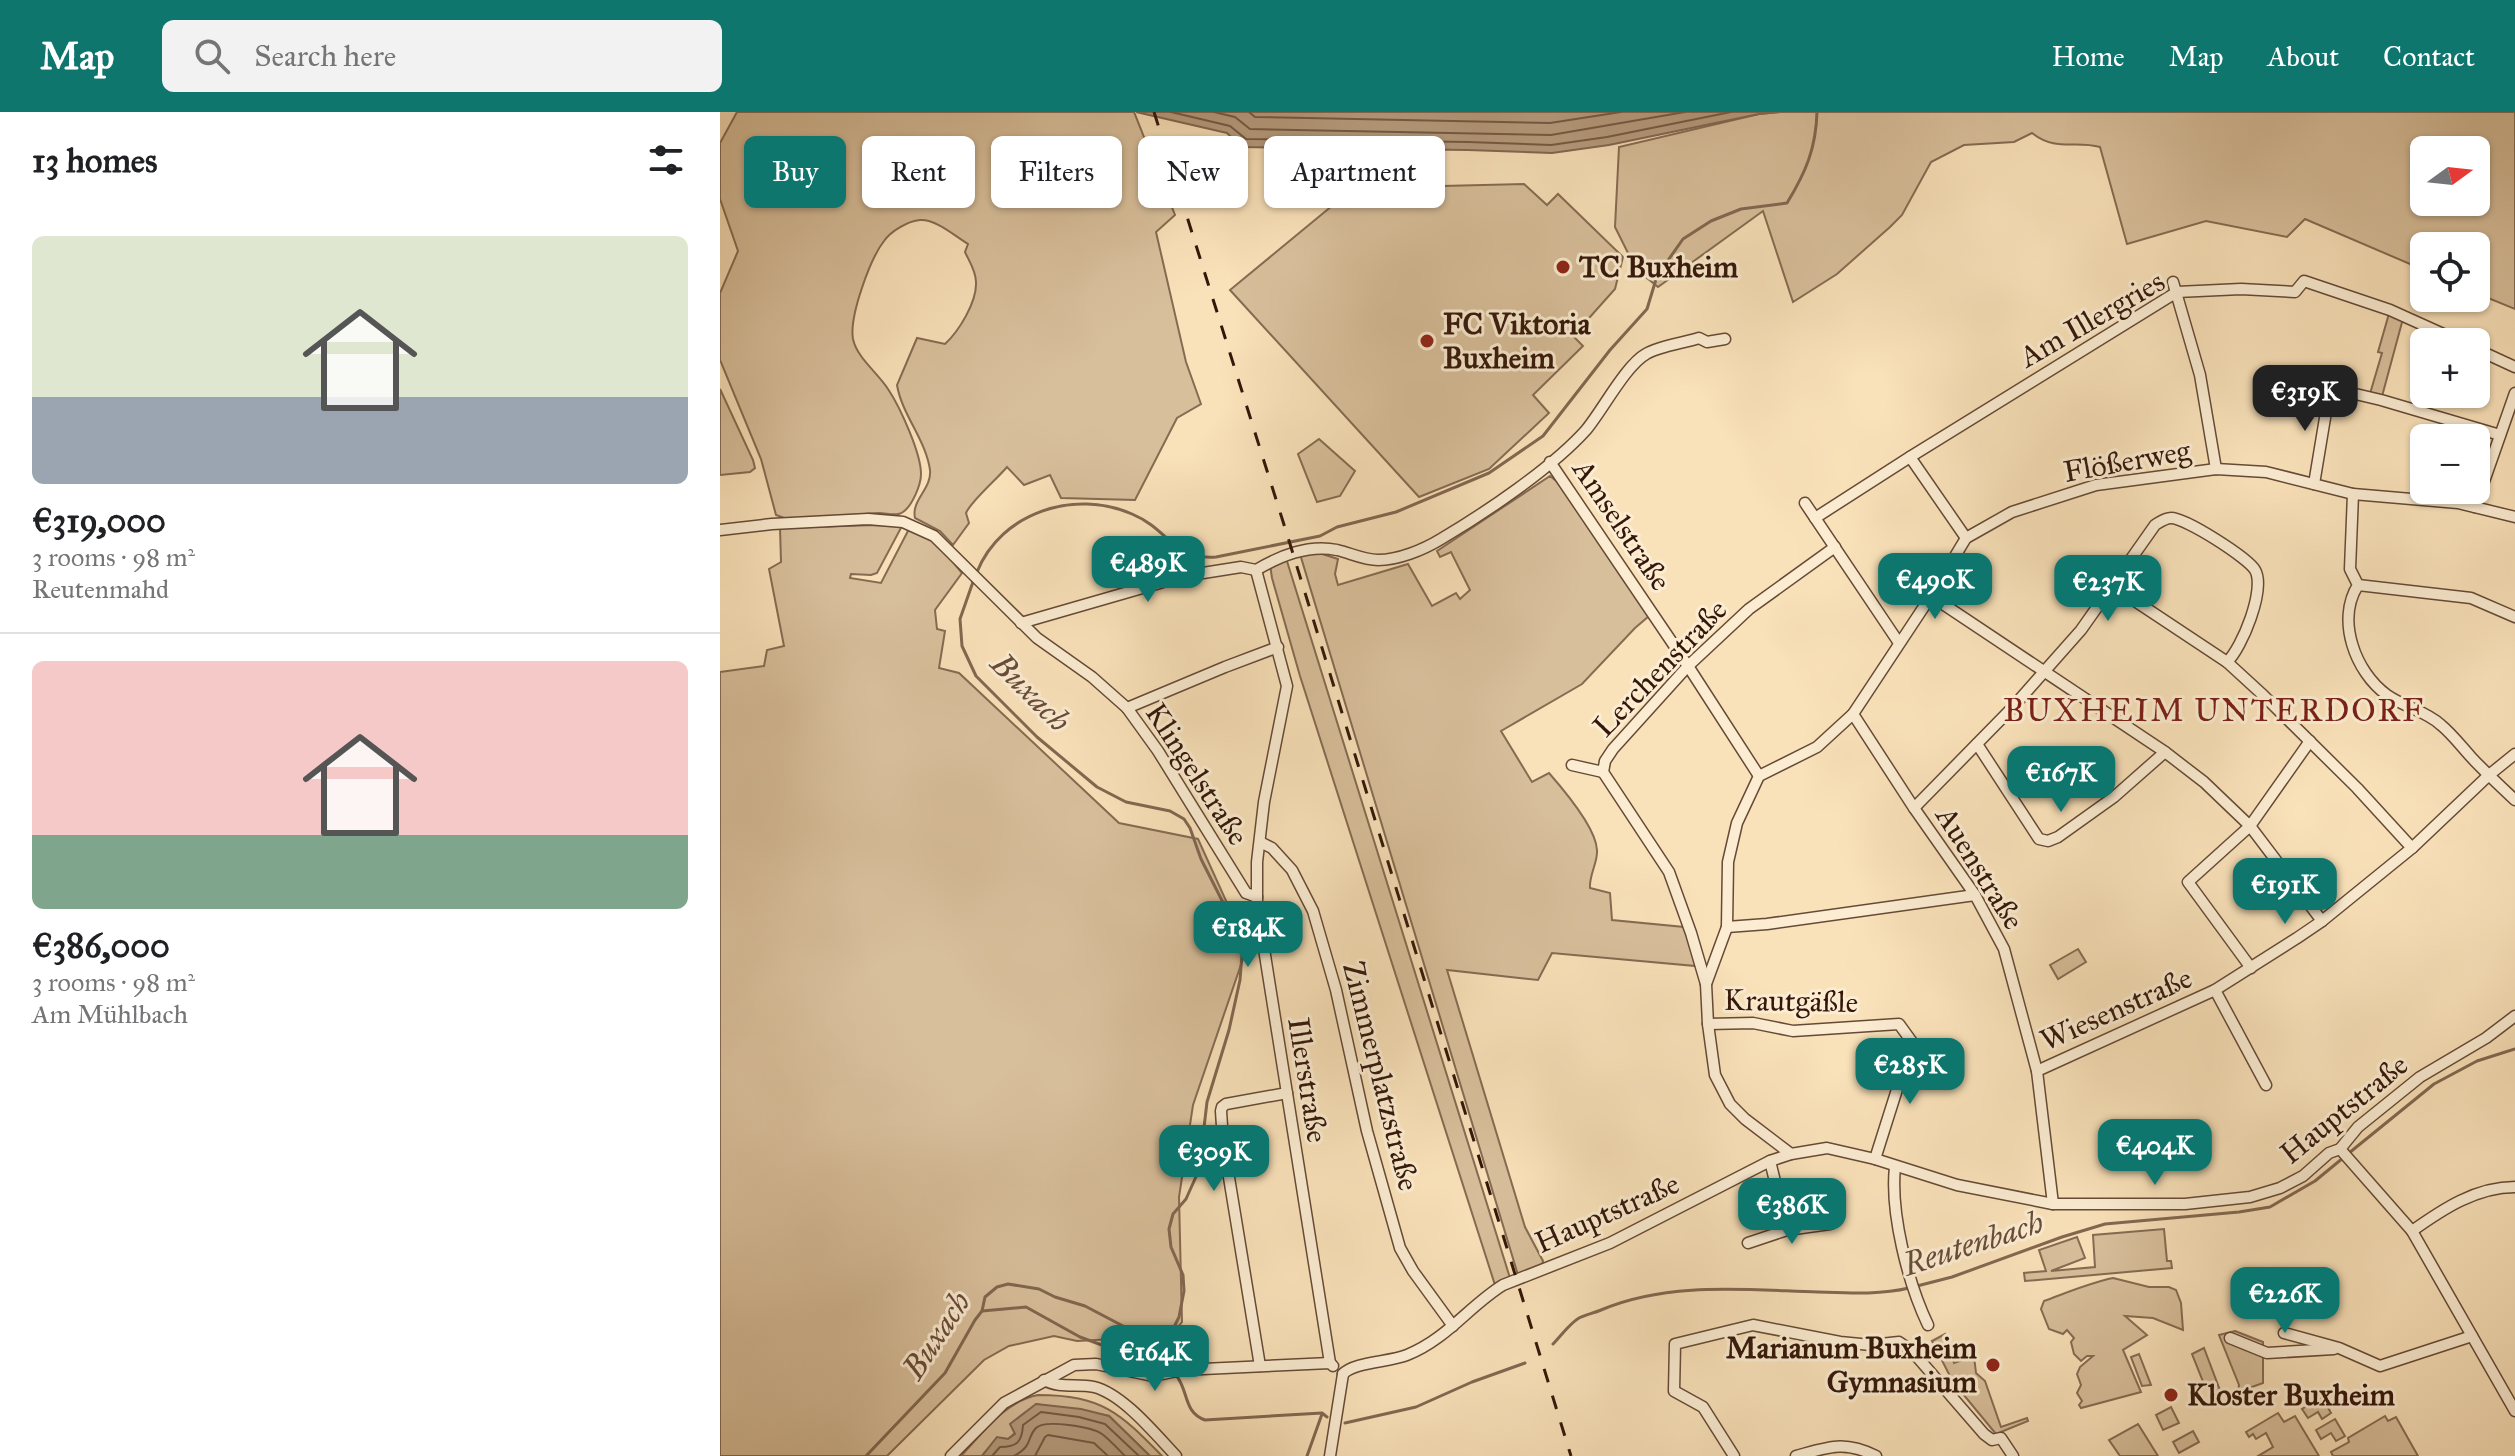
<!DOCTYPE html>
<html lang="en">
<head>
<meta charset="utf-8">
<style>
	:root { --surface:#fff; --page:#f2f2f2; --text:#202124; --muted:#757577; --line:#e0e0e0; --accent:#0f766e }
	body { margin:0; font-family:"IM FELL Great Primer",serif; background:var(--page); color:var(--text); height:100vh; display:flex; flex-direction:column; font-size:30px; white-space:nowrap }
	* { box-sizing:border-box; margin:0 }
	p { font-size:26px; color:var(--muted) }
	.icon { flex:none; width:44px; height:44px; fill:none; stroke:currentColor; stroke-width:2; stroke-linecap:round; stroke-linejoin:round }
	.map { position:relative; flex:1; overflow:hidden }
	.side { display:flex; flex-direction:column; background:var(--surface); width:720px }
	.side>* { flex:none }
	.guide { position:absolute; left:24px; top:24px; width:760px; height:72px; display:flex; gap:16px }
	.needle { width:52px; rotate:75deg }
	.controls { position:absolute; left:1690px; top:24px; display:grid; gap:16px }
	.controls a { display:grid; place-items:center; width:80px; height:80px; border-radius:12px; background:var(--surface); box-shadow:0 2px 6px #0004; font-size:40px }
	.price { position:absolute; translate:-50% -68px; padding:0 18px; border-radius:16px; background:var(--accent); color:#fff; font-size:26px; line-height:52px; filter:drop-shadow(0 2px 4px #0008) }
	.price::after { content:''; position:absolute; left:50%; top:48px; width:24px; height:18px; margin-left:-12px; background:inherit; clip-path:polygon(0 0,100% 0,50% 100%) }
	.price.selected { background:#222; color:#fff }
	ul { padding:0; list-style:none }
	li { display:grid; align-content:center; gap:16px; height:424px; padding:0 32px }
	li+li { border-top:2px solid var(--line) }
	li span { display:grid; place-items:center; height:248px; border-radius:12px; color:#555 }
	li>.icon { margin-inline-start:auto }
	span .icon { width:144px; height:144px; fill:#fffc; stroke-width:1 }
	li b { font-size:34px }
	h2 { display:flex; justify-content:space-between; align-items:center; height:96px; padding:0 32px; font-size:34px }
	.chip { padding:0 28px; border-radius:12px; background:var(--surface); box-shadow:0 2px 6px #0004; font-size:28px; line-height:72px }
	.chip.selected { background:var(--accent); color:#fff }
	header { display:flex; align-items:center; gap:48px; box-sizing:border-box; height:112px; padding:0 40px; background:var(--accent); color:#fff }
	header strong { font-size:38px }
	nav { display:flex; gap:44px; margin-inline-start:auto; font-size:28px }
	.search { width:560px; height:72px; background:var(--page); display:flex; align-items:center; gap:20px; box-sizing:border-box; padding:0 28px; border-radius:12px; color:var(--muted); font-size:30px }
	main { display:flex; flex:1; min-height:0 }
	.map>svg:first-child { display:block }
	.green { fill:#d8bf9b; stroke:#866b52; stroke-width:2; fill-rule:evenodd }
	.water { fill:#b69c7e; stroke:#826750; stroke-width:2 }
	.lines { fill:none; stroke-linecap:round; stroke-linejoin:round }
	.shore { stroke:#755a44; stroke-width:2 }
	.stream { stroke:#826750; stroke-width:3 }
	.minor-casing { stroke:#654a36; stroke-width:13 }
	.minor { stroke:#fbecd2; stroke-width:10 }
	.rail { stroke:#34170a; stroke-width:3; stroke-dasharray:14 14; stroke-linecap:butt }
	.poi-dot { fill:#8f2418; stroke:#fbecd2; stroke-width:3 }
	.labels { text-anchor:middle; stroke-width:6; stroke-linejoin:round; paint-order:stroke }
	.poi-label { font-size:30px; font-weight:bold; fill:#34170a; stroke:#fbecd2; text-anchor:start }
	.street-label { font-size:30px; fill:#34170a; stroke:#fbecd2 }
	.water-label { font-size:32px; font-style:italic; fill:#684c38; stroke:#fbecd2 }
	.neighbourhood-label { font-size:32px; letter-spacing:2px; fill:#7a1f14; stroke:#fbecd2 }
</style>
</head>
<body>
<header>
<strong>Map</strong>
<div class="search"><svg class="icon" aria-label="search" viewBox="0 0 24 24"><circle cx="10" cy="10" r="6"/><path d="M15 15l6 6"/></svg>Search here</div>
<nav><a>Home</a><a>Map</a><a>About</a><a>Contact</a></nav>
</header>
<main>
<section class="side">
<h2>13 homes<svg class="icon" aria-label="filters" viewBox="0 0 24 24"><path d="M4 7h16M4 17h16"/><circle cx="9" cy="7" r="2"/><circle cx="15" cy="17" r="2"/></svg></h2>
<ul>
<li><span style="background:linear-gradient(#dfe7d0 65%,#9aa5b1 0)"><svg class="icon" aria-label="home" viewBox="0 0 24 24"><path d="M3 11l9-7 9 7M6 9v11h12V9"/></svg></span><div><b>€319,000</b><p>3 rooms · 98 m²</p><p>Reutenmahd</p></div></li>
<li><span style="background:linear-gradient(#f6c9c9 70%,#7fa58c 0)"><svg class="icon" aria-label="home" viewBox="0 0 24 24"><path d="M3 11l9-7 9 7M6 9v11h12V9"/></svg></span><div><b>€386,000</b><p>3 rooms · 98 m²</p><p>Am Mühlbach</p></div></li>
</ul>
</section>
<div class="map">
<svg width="1795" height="1344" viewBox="0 0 1795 1344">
	<rect width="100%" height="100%" fill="#f9e1b9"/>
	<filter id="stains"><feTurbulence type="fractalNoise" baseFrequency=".0025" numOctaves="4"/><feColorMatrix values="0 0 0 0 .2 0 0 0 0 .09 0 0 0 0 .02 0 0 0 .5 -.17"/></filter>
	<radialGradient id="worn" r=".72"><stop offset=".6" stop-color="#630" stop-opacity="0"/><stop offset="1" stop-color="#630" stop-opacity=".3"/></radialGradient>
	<g class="green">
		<path d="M17 0H414L455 103 436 120 466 250 481 292 457 306 415 388 341 386 330 363 304 373 287 355C277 367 251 389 246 401L249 411 233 433 220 419 195 406C191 388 212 377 210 358 206 328 182 303 177 273L197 226 225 232C239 219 257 190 256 170 256 159 249 149 245 140L248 132C235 124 216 107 200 108 188 109 171 119 164 129 150 147 129 205 133 227 137 246 158 261 168 277 180 295 201 341 201 362 201 373 192 394 183 400 177 405 167 401 159 401 129 403 98 406 67 407L56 403 41 347 0 248V181L18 139 0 87V31Z"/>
		<path d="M1060 0H1795V197L1756 181V134H1704V158L1585 107 1567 125 1486 109 1407 132 1380 35C1355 28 1336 40 1312 21L1294 30 1244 33 1211 50 1182 103 1170 115 1117 162 1073 190 1043 99 938 175 916 157 895 115 899 35 1039 2ZM1704 38H1756V90H1704Z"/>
		<polygon points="647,65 722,74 804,72 827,93 838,82 903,145 895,177 853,224 863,234 813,283 829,301 769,357 699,385 510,178"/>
		<polygon points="1670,198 1684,203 1661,288 1649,285 1662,241 1658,240"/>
		<polygon points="0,277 33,348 35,356 30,360 0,363"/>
		<polygon points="599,327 635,359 620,384 597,390 578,342"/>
		<path d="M830 364 840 372 929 504 915 516 862 572 781 619 812 670 829 661C843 677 876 716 877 738 878 750 869 763 870 776L890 781 892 808 964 815 976 854 832 841 818 868 727 858 805 1115 823 1149 822 1153 798 1163 580 442 596 440 618 447 615 462 618 473 688 452 712 494 736 481 740 487 750 478 731 440 720 445 717 439Z"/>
		<path d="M155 413 182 414 157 461 151 463 131 462 130 466 161 471 189 417C214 423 226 442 242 461L215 498 217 517 225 519 219 556 239 561 399 711 478 727 527 835 473 993 459 1085 462 1210 451 1224 357 1229 334 1224 289 1234 264 1248 167 1344H0V560L44 554 47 538 64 534 49 457 61 450 60 416Z"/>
		<polygon points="566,446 790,1166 775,1173 580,564 552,466 550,453"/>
		<polygon points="1358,837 1366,850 1338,867 1330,853"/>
		<polygon points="1444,1117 1447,1149 1451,1149 1452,1156 1305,1169 1304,1161 1326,1159 1319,1138 1357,1125 1365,1146 1331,1159 1375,1155 1373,1123"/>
		<path d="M1393 1166 1429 1175H1449L1456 1178 1461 1191 1463 1218 1433 1206 1405 1204 1427 1223 1403 1238 1421 1280 1361 1296 1359 1293 1362 1289 1357 1281 1361 1273 1357 1262 1360 1255 1373 1244H1367L1361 1249 1354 1242 1351 1230 1354 1226 1347 1218 1343 1222 1329 1217 1321 1197 1324 1189C1346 1181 1369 1171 1393 1166Z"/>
		<polygon points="1515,1219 1543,1230 1543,1271 1518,1280 1519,1273 1499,1223"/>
		<polygon points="1225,1222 1234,1251 1254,1244 1256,1261 1265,1269 1281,1315 1307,1306 1308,1309 1276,1322 1233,1270 1212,1229"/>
		<polygon points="1484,1236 1501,1281 1484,1272 1472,1242"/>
		<polygon points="1419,1242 1431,1273 1422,1274 1411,1245"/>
		<path d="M318 1283C382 1283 400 1301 442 1344H430L389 1304 316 1292 295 1321 288 1327 277 1326 262 1344H241C263 1321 285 1289 318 1283Z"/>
		<polygon points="1602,1285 1611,1301 1602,1307 1598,1300 1588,1306 1582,1297"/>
		<polygon points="1451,1295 1459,1311 1443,1318 1436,1303"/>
		<polygon points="1558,1301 1564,1310 1575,1304 1599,1344 1538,1344 1553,1335 1546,1321 1536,1327 1533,1322 1529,1325 1526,1320"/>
		<polygon points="1665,1304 1668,1309 1676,1305 1698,1344 1613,1344 1611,1340 1629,1330 1628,1326"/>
		<polygon points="1615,1307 1625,1324 1616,1329 1611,1321 1601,1327 1596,1318"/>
		<polygon points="1418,1312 1438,1344 1400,1344 1389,1328"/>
		<polygon points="1473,1319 1479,1330 1459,1341 1453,1330"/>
	</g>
	<g class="water">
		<polygon points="416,0 1060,0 1039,2 889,33 832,41 748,38 521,35 507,21"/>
		<polygon points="316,1292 361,1297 389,1304 430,1344 262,1344 277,1325 288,1327 295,1322 290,1312"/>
	</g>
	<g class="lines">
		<g class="shore">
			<polyline points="451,0 510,14 526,27 748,30 831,33 887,25 1011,0"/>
			<polyline points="494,0 515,5 530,17 831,23 965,0"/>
			<polyline points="529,0 535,5 830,11 901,0"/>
			<path d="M272 1344 280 1335C297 1335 302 1330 303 1313L321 1300 359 1305 385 1312 419 1344"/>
			<path d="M294 1344C314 1333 306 1326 316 1316 325 1307 372 1315 382 1322 390 1328 398 1337 405 1344"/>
			<polyline points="315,1344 325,1325 328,1323 374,1331 388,1344"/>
		</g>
		<g class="stream">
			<path d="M257 460C281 400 355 377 412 402 450 418 452 448 496 445L600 424 617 415 676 400 769 361 823 324 890 238 927 197 937 164 963 127 991 109 1021 97 1067 91C1086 60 1096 36 1097 0"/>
			<polyline points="1629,1041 1714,972 1757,949 1795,937"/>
			<polyline points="1197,1174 1232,1165 1342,1125 1385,1112 1519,1100 1550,1095 1595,1069 1623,1046"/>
			<polyline points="262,1199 306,1195 360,1225 447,1257"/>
			<path d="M833 1232C841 1224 849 1212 859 1206 865 1203 874 1201 881 1198 948 1169 1028 1178 1098 1180 1128 1181 1160 1183 1189 1176"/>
			<path d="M456 1263C469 1279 463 1300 485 1308L602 1301 607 1305"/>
			<polyline points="625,1311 696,1295 752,1270 805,1251"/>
			<polyline points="146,1344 225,1261 255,1208 262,1199 265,1185 277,1175 288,1172 319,1177 335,1185 365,1194 422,1224 445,1221 454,1215 459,1205 464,1179 463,1163 451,1135 449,1117 453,1102 466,1087 479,1058 487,990 509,918 520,868 523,830 481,747 470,716 464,707 450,699 406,690 377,675 317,625 256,564 242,534 240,507 254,467"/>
			<polyline points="587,1344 602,1302"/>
		</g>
		<defs>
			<g id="minor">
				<polyline points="1453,170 1480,263 1496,357"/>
				<polyline points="1756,237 1795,255"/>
				<polyline points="1190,345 1246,426"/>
				<polyline points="830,350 968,554 1039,664"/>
				<polyline points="1594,372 1610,276 1661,288 1780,323"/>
				<path d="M1633 382 1630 457 1638 473C1616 508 1635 560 1667 583 1684 595 1706 599 1721 613 1732 622 1741 634 1751 645 1765 660 1780 674 1795 688"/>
				<polyline points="1085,391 1179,531"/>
				<polyline points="1755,395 1795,281"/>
				<polyline points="1095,406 1190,345 1457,180 1521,177 1575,180 1584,169 1670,198 1741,230"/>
				<polyline points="0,418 52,412 148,407 183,410 214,424 317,526 372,565 407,596 438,639 526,781 537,785"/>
				<polyline points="536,458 567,574 544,690 537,750 537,793 610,1251"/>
				<polyline points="1638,473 1751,486 1795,505"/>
				<polyline points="1394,475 1507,550 1543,583 1637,676 1692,736"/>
				<polyline points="1211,484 1445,640 1484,670 1530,714 1602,809"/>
				<path d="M301 511 464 464 521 455 536 458C560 444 588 432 617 438 630 441 644 448 658 448 678 448 703 438 721 427 765 401 832 356 866 318 882 299 906 253 926 242 939 234 964 231 979 226L987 230 1005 227"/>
				<polyline points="407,596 505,555 558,535"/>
				<polyline points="1133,602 1194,696 1255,783 1284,837 1317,959 1333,1092"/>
				<polyline points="1257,632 1319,727 1328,729 1338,725 1394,685 1445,640"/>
				<polyline points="852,653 883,660"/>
				<path d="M1194 696 1292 596 1361 518 1435 413C1440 410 1445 406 1451 406 1466 406 1528 446 1535 458 1546 477 1522 536 1507 550"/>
				<polyline points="540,730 552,736 572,758 593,799 616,878 647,1019 680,1136 693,1159 733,1214"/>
				<polyline points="1007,815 1047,812 1255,783"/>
				<polyline points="1531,856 1468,770 1530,714 1590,629"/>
				<polyline points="986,872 971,821 949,760 883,660 885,649 893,637 968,554 1029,497 1115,435"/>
				<polyline points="1495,878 1546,973"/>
				<polyline points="988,912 1033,911 1073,919 1179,912 1192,930 1155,1047"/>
				<polyline points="1317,959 1495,878 1577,826 1602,809 1692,736 1769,663 1795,642"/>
				<polyline points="1620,1037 1692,1119 1795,1299"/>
				<polyline points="1071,1042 1025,1007 1010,992 995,963 988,912 986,872 1007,815 1008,750 1017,711 1039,664 1097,635 1133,602 1211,484 1246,426 1292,400 1376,373 1496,357 1546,360 1633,382 1738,391 1795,405"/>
				<polyline points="1050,1049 1067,1118"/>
				<path d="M1175 1055C1170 1101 1188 1171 1208 1213"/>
				<path d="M1692 1119C1723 1097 1756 1075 1795 1075"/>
				<polyline points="1028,1131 1067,1118 1110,1112"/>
				<polyline points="1564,1221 1619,1236 1660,1254 1752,1224"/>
				<polyline points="1510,1226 1547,1241 1614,1237"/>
				<polyline points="540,1254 503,1029 501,999 502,995 506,992 567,981"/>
				<path d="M623 1262C634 1250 670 1250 687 1243 727 1227 749 1194 783 1173L890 1131 1050 1049 1071 1042 1107 1036 1155 1047 1237 1073 1333 1092H1465L1530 1085 1560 1076 1583 1064 1609 1041 1620 1037 1638 1015 1700 965 1766 926 1795 904"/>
				<path d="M324 1268C340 1277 358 1271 374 1275 403 1282 436 1323 456 1344"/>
				<polyline points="231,1344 284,1291 354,1253 376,1252 433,1264 462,1258 610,1251 613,1254"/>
				<polyline points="610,1344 623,1262"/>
				<polyline points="1014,1344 983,1295 954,1279 955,1232 1033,1213 1120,1230 1151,1233 1179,1230 1192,1239 1264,1322 1272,1328 1281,1326 1293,1344"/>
				<path d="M1076 1344C1109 1335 1124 1328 1156 1344"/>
			</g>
		</defs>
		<use href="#minor" class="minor-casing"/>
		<use href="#minor" class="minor"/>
		<polyline class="rail" points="434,0 566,419 851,1344"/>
	</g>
	<g class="poi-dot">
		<circle cx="843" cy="155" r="8"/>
		<circle cx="707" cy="229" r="8"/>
		<circle cx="1273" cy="1253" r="8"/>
		<circle cx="1451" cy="1283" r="8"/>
	</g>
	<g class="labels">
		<g class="poi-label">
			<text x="859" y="165">TC Buxheim</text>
			<text x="723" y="222">FC Viktoria<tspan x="723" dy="34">Buxheim</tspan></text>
			<text x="1257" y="1246" text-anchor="end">Marianum Buxheim<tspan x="1257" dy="34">Gymnasium</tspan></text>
			<text x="1467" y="1293">Kloster Buxheim</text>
		</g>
		<g class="street-label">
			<text transform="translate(1372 207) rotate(-30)" y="10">Am Illergries</text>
			<text transform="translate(1407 349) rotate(-10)" y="10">Flößerweg</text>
			<text transform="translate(902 413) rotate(56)" y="10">Amselstraße</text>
			<text transform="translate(940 556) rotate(-46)" y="10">Lerchenstraße</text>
			<text transform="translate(477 662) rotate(57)" y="10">Klingelstraße</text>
			<text transform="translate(1260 756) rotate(58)" y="10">Auenstraße</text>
			<text transform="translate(1071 889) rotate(1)" y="10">Krautgäßle</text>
			<text transform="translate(1396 897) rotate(-24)" y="10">Wiesenstraße</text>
			<text transform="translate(661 964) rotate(76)" y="10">Zimmerplatzstraße</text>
			<text transform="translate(588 968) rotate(81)" y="10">Illerstraße</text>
			<text transform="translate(1624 997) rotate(-39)" y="10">Hauptstraße</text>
			<text transform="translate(887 1101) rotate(-24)" y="10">Hauptstraße</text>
		</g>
		<g class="water-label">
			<text transform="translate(311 580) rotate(45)" y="11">Buxach</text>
			<text transform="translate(1253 1131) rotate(-18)" y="11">Reutenbach</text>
			<text transform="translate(216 1223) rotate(-57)" y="11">Buxach</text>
		</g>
		<g class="neighbourhood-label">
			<text x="1494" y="609">BUXHEIM UNTERDORF</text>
		</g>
	</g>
	<rect width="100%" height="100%" filter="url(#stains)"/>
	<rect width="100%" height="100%" fill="url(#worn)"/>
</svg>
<div class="controls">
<a><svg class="needle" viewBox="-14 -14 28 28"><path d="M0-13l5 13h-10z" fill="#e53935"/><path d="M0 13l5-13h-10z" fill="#757577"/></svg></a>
<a><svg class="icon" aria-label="locate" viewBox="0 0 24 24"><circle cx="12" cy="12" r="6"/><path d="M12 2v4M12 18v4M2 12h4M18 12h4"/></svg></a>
<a>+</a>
<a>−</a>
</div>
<b class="price selected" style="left:1585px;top:321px">€319K</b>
<b class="price" style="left:428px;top:492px">€489K</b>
<b class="price" style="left:1215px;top:509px">€490K</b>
<b class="price" style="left:1388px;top:511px">€237K</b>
<b class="price" style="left:1341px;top:702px">€167K</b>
<b class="price" style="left:1565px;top:814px">€191K</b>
<b class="price" style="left:528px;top:857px">€184K</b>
<b class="price" style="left:1190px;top:994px">€285K</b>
<b class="price" style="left:1435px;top:1075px">€404K</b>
<b class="price" style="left:494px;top:1081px">€309K</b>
<b class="price" style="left:1072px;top:1134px">€386K</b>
<b class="price" style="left:1565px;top:1223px">€226K</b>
<b class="price" style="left:435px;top:1281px">€164K</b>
<div class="guide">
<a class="chip selected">Buy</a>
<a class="chip">Rent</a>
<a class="chip">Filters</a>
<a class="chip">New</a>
<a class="chip">Apartment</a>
</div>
</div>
</main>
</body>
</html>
